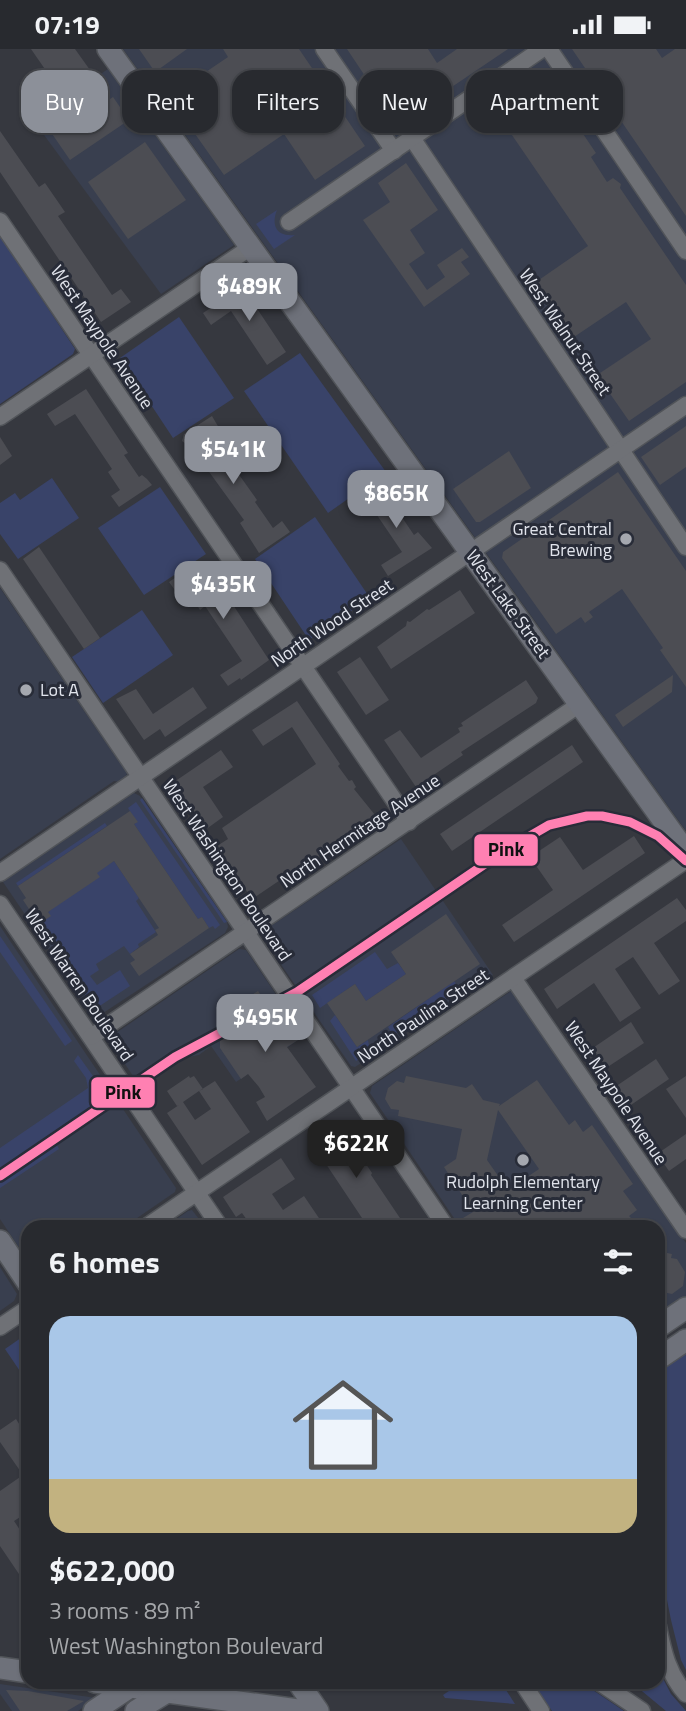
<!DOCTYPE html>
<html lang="en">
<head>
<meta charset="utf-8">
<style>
	:root { --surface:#282a2f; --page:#303237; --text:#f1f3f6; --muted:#a5a7aa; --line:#44464b; --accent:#8c9099 }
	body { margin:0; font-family:"Titillium Web",sans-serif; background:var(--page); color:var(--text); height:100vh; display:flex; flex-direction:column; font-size:26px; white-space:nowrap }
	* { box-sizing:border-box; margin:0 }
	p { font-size:23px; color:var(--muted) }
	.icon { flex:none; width:38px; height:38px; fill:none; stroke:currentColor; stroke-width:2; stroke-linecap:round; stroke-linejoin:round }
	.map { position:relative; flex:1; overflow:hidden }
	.details { position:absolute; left:21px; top:1171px; width:644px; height:469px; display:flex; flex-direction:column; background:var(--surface); border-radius:21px; box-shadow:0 2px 5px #0004,0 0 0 2px var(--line) }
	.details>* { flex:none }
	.top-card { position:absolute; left:21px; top:21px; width:644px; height:63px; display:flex; gap:14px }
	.price { position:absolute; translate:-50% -60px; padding:0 16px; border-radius:14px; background:var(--accent); color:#fff; font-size:23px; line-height:46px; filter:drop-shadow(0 2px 4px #0008) }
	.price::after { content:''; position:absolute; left:50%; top:42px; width:21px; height:16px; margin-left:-10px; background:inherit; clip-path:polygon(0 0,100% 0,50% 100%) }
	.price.on { background:#222; color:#fff }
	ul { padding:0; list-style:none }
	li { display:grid; align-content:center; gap:14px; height:371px; padding:0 28px }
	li+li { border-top:2px solid var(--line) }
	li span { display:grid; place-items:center; height:217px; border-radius:21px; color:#555 }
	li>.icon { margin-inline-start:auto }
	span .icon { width:126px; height:126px; fill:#fffc; stroke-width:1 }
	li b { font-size:30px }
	h2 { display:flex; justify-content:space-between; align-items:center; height:84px; padding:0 28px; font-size:30px }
	.chip { padding:0 24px; border-radius:21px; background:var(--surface); box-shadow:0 2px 5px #0004,0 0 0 2px var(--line); font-size:24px; line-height:63px }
	.chip.on { background:var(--accent); color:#fff }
	.status { display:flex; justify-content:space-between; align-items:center; height:49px; padding:0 35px; background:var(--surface); direction:ltr }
	.status svg { height:19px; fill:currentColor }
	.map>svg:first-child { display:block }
	.built { fill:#393f4f }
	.green { fill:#394369 }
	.building { fill:#4c4d53; fill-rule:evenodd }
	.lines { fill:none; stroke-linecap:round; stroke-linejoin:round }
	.minor-casing { stroke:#515459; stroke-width:19 }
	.major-casing { stroke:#515459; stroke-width:24 }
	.minor { stroke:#6f7176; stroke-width:16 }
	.major { stroke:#6e717a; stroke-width:21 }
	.metro-1-casing { stroke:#282c38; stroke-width:14 }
	.metro-1 { stroke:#ff80b2; stroke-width:9 }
	.poi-dot { fill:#a5a8af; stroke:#282c38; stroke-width:2.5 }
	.labels { text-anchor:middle; stroke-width:6; stroke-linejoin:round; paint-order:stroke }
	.street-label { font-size:18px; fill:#e1e4ec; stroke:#282c38 }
	.poi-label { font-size:18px; fill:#e1e4ec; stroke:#282c38; text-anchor:end }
	.line-badge { stroke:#282c38; stroke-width:2.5 }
	.pale-badge-label { font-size:19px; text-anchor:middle; font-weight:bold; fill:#111 }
</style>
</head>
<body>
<div class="status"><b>07:19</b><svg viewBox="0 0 49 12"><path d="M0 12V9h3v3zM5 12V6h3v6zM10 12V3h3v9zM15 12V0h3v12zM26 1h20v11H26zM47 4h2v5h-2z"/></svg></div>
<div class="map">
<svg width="686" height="1662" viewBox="0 0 686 1662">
	<rect width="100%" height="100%" fill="#36383f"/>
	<g class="built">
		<polygon points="123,0 686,0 686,782 251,177"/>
		<polygon points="108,20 234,196 161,245 33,71"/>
		<polygon points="0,539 119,713 124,714 128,722 125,729 119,733 114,732 0,810"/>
		<polygon points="134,744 140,747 227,873 228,878 225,884 97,968 94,967 3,833"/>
		<polygon points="401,790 493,926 355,1018 351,1017 282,917 264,889 263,885 265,881"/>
		<polygon points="0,877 176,1139 175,1143 124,1178 28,1178 28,1212 0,1170"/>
		<polygon points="239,900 246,901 304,987 236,1033 211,997 199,1006 183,1009 141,1039 111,994 113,986"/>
		<polygon points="514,940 686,1194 686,1249 658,1268 658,1178 460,1178 370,1044 372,1037"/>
		<polygon points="192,1161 205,1178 165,1178 188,1162"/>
		<polygon points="0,1218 17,1245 14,1252 0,1262"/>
		<polygon points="0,1635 96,1649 78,1662 12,1662 0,1645"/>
	</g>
	<g class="green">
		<path d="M277 161C271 176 276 188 295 186L274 200 256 175Z"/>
		<polygon points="0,187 75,300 73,305 0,355"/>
		<polygon points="179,268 234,349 173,389 120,309"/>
		<polygon points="300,304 386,423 328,464 244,342"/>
		<polygon points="52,429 79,469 18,510 0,485 0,454 15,444 20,451"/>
		<polygon points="160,438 206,505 144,546 98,479"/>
		<polygon points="315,468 370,549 309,591 255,510"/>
		<polygon points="142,561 173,606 103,654 72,608"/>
		<polygon points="142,749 227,873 224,874 140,751"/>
		<polygon points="136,753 220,876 215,880 213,877 209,879 202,868 198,870 134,775 137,773 128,759"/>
		<polygon points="105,774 107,777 18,837 16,834"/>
		<polygon points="114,812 139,849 136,852 156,883 138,895 139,898 130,905 124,897 96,915 99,921 90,927 97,936 120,921 130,937 95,960 38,876 50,867 48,863 96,823"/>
		<polygon points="0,887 72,992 65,997 0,903"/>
		<polygon points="375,903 387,920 398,914 406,925 366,952 355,935 320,959 312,946"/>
		<polygon points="454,932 460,941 383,993 382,989 391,983 388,978"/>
		<polygon points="335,966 357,998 368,991 370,1002 356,1012 330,972"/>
		<polygon points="78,1006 113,1055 56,1094 59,1100 0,1139 0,1099 88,1039 86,1029 74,1012"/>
		<polygon points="28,1284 28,1334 5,1300"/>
		<polygon points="686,1302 686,1621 681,1611 671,1571 658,1506 658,1321"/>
		<polygon points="658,1620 671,1645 686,1662 666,1662 631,1633 658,1633"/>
		<polygon points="462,1633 501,1633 515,1655 445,1649 443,1646"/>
		<polygon points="532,1633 581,1633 624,1662 552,1662"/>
	</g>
	<g class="building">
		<polygon points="31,0 75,0 90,21 60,42"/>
		<polygon points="139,0 187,0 155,23"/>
		<polygon points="223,0 299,0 365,97 315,131 284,85 224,126 169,48 228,8"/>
		<polygon points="347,0 428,0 437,14 457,0 508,0 397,75"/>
		<polygon points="572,0 656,0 662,9 675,0 686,0 686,167"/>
		<polygon points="541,23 596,104 591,108 607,133 613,129 621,135 620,139 686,236 686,333 629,372 597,326 651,290 626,253 571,290 533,235 588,197 492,57"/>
		<polygon points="113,48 129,71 70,111 46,76 70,59 79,71"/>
		<polygon points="0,82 39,138 45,134 65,163 58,167 112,246 121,240 131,253 101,273 0,123"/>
		<polygon points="145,93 186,151 128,190 88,133"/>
		<polygon points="406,114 438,161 410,181 425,204 409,215 427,241 445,228 437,216 462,199 469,208 461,213 470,225 424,258 363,171 390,153 378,134"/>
		<polygon points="245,236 256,253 254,255 286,303 267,316 231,262 211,276 203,264"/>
		<polygon points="86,340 128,404 124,406 139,428 142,426 147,430 152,436 119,458 111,447 120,441 108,423 112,420 75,365 55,377 47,365"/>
		<polygon points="212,367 219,379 210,385 257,451 255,453 273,479 282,472 290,483 259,504 240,474 244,471 207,420 205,421 190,398 182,392 184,385"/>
		<polygon points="686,377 686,418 660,436 641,408"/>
		<polygon points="0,388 12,407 0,416"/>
		<polygon points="509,402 531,439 480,473 476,473 453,440"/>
		<polygon points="618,423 686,522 686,638 660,601 663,599 622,540 589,563 593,568 585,574 581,568 556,585 502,509 503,503"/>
		<polygon points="378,433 414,486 418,483 432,499 388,527 381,516 402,503 362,444"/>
		<polygon points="39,498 100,589 84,600 23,510"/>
		<polygon points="199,512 204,515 209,523 206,525 221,548 226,545 269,611 241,631 240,629 228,637 220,626 242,612 205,557 200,561 186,539 177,544 169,533"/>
		<polygon points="460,541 475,564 391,620 377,598 406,577 407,572 410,573 427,560 429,561"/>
		<polygon points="360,608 389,651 366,666 337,623"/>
		<polygon points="673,626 672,643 623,678 615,666"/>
		<polygon points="526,631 538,649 536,654 461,703 463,706 416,738 384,691 400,681 421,709 460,683 458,679 463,677 461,674"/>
		<polygon points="193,638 207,659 165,688 160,680 144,691 116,650 136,640 153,665"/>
		<polygon points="297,652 340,715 338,717 349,732 352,731 356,738 354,740 375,766 326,799 327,802 303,819 301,817 252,850 217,797 228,790 222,779 316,715 292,678 263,697 252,681"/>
		<polygon points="572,696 583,713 452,802 440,785"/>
		<polygon points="221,701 233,718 203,738 223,768 205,781 174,733"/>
		<polygon points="130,762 138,773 134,775 198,870 202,868 209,879 139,927 130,914 135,911 130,905 158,886 155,881 159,879 114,812 97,824 100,828 48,863 51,867 39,875 23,851 26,849 18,837"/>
		<polygon points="634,787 645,804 514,893 502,876 553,841 530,808 560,788 583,821"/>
		<polygon points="677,849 686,861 686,872 654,894 680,932 659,946 633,908 615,920 641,959 620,973 594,934 557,960 544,940"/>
		<polygon points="446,865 480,915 357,998 327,954 355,935 366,952 406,925 391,903"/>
		<polygon points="258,942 272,962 276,959 298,991 287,998 316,1038 267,1072 256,1053 265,1048 259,1038 248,1025 241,1030 220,999 220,990 236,986 222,965"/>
		<polygon points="631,973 644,994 600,1023 587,1003"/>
		<polygon points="656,1010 669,1030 625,1060 612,1040"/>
		<path d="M189 1027 190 1029 194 1027 203 1040 199 1042 215 1032 250 1083 202 1116 167 1064 179 1056 177 1057 167 1042ZM199 1042 211 1060 195 1071 183 1053Z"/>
		<path d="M406 1027 466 1039 472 1035 483 1051 500 1055 499 1057 537 1031 569 1076 575 1071 583 1083 592 1076 633 1135 623 1142 637 1161 629 1167 632 1170 621 1178H469L463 1169 473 1163 444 1118 456 1110 462 1080 398 1067 399 1061 391 1060 385 1050 388 1039 397 1032 404 1034ZM498 1061 539 1120 508 1141 487 1111Z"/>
		<polygon points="686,1027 686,1069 666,1040"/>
		<polygon points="342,1079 372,1124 371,1126 406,1178 368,1178 310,1091 325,1082 328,1087"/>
		<polygon points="686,1085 686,1110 669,1122 657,1105"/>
		<polygon points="281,1109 295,1130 272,1145 283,1161 304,1147 325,1178 252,1178 242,1164 236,1168 223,1148"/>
		<polygon points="658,1202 672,1205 671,1209 677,1210 685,1223 683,1237 672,1245 658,1242"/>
		<polygon points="16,1370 28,1389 28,1463 14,1472 28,1493 28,1523 21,1528 0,1497 0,1442 23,1426 0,1393 0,1381"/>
		<polygon points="6,1641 28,1642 84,1652 67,1662 20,1662"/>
	</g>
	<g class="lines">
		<defs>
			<g id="minor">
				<polyline points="324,0 394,102"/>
				<polyline points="549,0 686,202"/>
				<polyline points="412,89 686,498"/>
				<polyline points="0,172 409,773"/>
				<polyline points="289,173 542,0"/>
				<polyline points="0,368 251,198"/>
				<polyline points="0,521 446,1178"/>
				<polyline points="0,824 686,356"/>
				<polyline points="0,855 220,1178"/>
				<polyline points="513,929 686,1181"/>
				<polyline points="91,988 580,655"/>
				<polyline points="146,1178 686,811"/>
				<polyline points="0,1278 28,1259"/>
				<path d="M658 1577C663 1602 668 1625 686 1645"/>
				<polyline points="522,1633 541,1662"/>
				<polyline points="599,1633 642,1662"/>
			</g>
			<g id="major">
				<polyline points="108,0 686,803"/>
				<polyline points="0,1192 28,1234"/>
				<polyline points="658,1278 686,1259"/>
				<polyline points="658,1310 686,1291"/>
				<polyline points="0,1619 28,1623"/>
				<polyline points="95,1633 305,1662"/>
				<polyline points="298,1633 318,1662"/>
				<polyline points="94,1662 136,1634"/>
				<polyline points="136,1662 170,1641"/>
			</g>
		</defs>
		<use href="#minor" class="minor-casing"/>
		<use href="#major" class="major-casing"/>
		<use href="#minor" class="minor"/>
		<use href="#major" class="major"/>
		<defs>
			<polyline id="metro-1" points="0,1127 175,1008 297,943 504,802 549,776 587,767 602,767 630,773 658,787 686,812"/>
		</defs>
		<use href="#metro-1" class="metro-1-casing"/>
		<use href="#metro-1" class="metro-1"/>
	</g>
	<g class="poi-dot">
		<circle cx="626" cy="490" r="7"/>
		<circle cx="26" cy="641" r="7"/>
		<circle cx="523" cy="1111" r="7"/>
	</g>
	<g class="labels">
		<g class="street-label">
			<text transform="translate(565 283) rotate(56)" y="6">West Walnut Street</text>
			<text transform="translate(102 288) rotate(56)" y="6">West Maypole Avenue</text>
			<text transform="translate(508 555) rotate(54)" y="6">West Lake Street</text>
			<text transform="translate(332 574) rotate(-34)" y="6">North Wood Street</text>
			<text transform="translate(360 782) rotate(-34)" y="6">North Hermitage Avenue</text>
			<text transform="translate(227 821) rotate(56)" y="6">West Washington Boulevard</text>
			<text transform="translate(79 936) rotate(56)" y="6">West Warren Boulevard</text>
			<text transform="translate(423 967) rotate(-34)" y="6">North Paulina Street</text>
			<text transform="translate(616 1044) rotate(56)" y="6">West Maypole Avenue</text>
		</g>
		<g class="poi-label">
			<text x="612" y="486">Great Central<tspan x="612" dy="21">Brewing</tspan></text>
			<text x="40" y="647" text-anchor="start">Lot A</text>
			<text x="523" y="1139" text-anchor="middle">Rudolph Elementary<tspan x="523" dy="21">Learning Center</tspan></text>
		</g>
	</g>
	<g class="line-badge">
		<rect x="473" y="784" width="66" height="34" rx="7" fill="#ff80b2"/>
		<rect x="90" y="1027" width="66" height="33" rx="7" fill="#ff80b2"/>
	</g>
	<g class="pale-badge-label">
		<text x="506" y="807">Pink</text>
		<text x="123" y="1050">Pink</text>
	</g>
</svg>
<b class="price" style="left:249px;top:274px">$489K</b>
<b class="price" style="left:233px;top:437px">$541K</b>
<b class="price" style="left:396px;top:481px">$865K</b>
<b class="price" style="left:223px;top:572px">$435K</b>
<b class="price" style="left:265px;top:1005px">$495K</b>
<b class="price on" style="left:356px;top:1131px">$622K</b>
<div class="top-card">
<a class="chip on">Buy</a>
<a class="chip">Rent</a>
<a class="chip">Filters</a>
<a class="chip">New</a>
<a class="chip">Apartment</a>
</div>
<section class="details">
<h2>6 homes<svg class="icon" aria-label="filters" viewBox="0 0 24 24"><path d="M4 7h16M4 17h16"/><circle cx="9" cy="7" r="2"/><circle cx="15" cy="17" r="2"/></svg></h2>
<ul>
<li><span style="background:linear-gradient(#a9c7e8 75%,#c2b280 0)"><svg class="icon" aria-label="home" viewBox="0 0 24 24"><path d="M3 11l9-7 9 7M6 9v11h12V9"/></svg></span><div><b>$622,000</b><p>3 rooms · 89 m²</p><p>West Washington Boulevard</p></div></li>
</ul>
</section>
</div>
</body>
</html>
